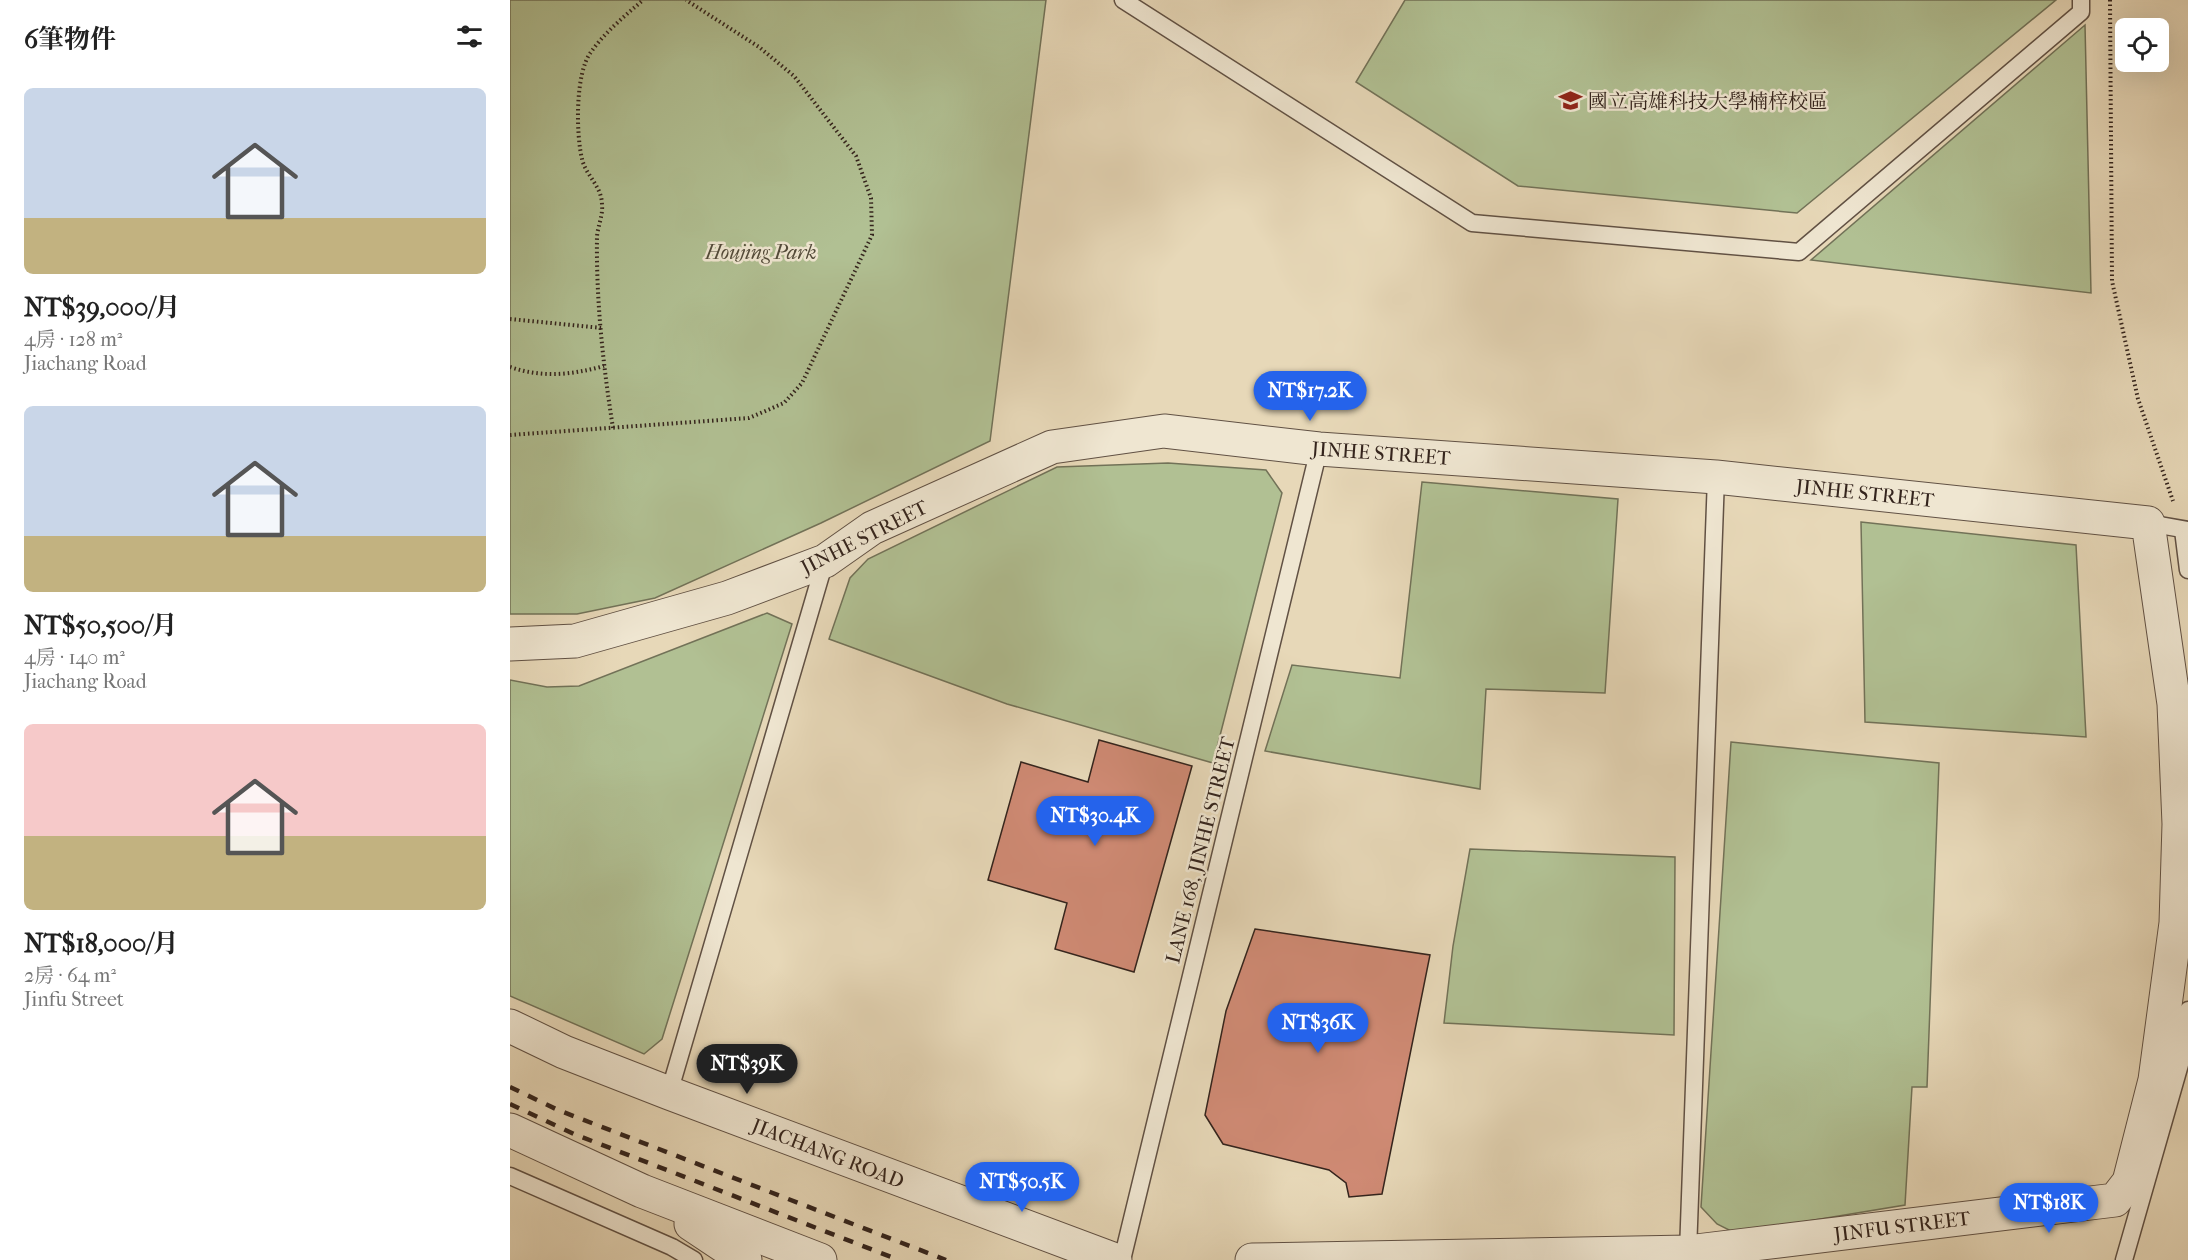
<!DOCTYPE html>
<html lang="zh-TW">
<head>
<meta charset="utf-8">
<style>
	:root { --surface:#fff; --page:#f6f6f6; --text:#222; --muted:#767676; --accent:#2563eb }
	body { margin:0; font-family:"IM FELL French Canon","Noto Serif TC",serif; background:var(--page); color:var(--text); height:100vh; display:flex; flex-direction:column; font-size:22px; white-space:nowrap }
	* { box-sizing:border-box; margin:0 }
	p { font-size:20px; color:var(--muted) }
	.icon { flex:none; width:33px; height:33px; fill:none; stroke:currentColor; stroke-width:2; stroke-linecap:round; stroke-linejoin:round }
	.map { position:relative; flex:1; overflow:hidden }
	.side { display:flex; flex-direction:column; background:var(--surface); width:510px }
	.side>* { flex:none }
	.buttons { position:absolute; left:1605px; top:18px; display:grid; gap:12px }
	.buttons a { display:grid; place-items:center; width:54px; height:54px; border-radius:9px; background:var(--surface); box-shadow:0 6px 24px #0002; font-size:30px }
	.price { position:absolute; translate:-50% -51px; padding:0 14px; border-radius:21px; background:var(--accent); color:#fff; font-size:20px; line-height:39px; filter:drop-shadow(0 2px 3px #0008) }
	.price::after { content:''; position:absolute; left:50%; top:36px; width:18px; height:14px; margin-left:-9px; background:inherit; clip-path:polygon(0 0,100% 0,50% 100%) }
	.price.on { background:#222; color:#fff }
	ul { padding:0; list-style:none }
	li { display:grid; align-content:center; gap:12px; height:318px; padding:0 24px }
	li span { display:grid; place-items:center; height:186px; border-radius:9px; color:#555 }
	li>.icon { margin-inline-start:auto }
	span .icon { width:108px; height:108px; fill:#fffc; stroke-width:1 }
	li b { font-size:26px }
	h2 { display:flex; justify-content:space-between; align-items:center; height:72px; padding:0 24px; font-size:26px }
	main { display:flex; flex:1; min-height:0 }
	.map>svg:first-child { display:block }
	.green { fill:#b1c093; stroke:#727258; stroke-width:1.5 }
	.building { fill:#cf8a74; stroke:#34241d; stroke-width:1.5 }
	.lines { fill:none; stroke-linecap:round; stroke-linejoin:round }
	.service-casing { stroke:#615144; stroke-width:19 }
	.minor-casing { stroke:#615144; stroke-width:35 }
	.tertiary-casing { stroke:#615144; stroke-width:35 }
	.path { stroke:#34241d; stroke-width:4; stroke-dasharray:1.5 3; stroke-linecap:butt }
	.service { stroke:#efe6d1; stroke-width:16 }
	.minor { stroke:#efe6d1; stroke-width:33 }
	.tertiary { stroke:#efe6d1; stroke-width:33 }
	.rail { stroke:#34241d; stroke-width:4.5; stroke-dasharray:10 10; stroke-linecap:butt }
	.labels { text-anchor:middle; stroke-width:5; stroke-linejoin:round; paint-order:stroke }
	.poi-label { font-size:20px; fill:#34241d; stroke:#efe6d1; text-anchor:start }
	.park-label { font-size:20px; font-style:italic; fill:#534b3a; stroke:#efe6d1 }
	.street-label { font-size:20px; fill:#34241d; stroke:#efe6d1 }
</style>
</head>
<body>
<main>
<section class="side">
<h2>6筆物件<svg class="icon" aria-label="filters" viewBox="0 0 24 24"><path d="M4 7h16M4 17h16"/><circle cx="9" cy="7" r="2"/><circle cx="15" cy="17" r="2"/></svg></h2>
<ul>
<li><span style="background:linear-gradient(#c9d6e8 70%,#c2b280 0)"><svg class="icon" aria-label="home" viewBox="0 0 24 24"><path d="M3 11l9-7 9 7M6 9v11h12V9"/></svg></span><div><b>NT$39,000/月</b><p>4房 · 128 m²</p><p>Jiachang Road</p></div></li>
<li><span style="background:linear-gradient(#c9d6e8 70%,#c2b280 0)"><svg class="icon" aria-label="home" viewBox="0 0 24 24"><path d="M3 11l9-7 9 7M6 9v11h12V9"/></svg></span><div><b>NT$50,500/月</b><p>4房 · 140 m²</p><p>Jiachang Road</p></div></li>
<li><span style="background:linear-gradient(#f6c9c9 60%,#c2b280 0)"><svg class="icon" aria-label="home" viewBox="0 0 24 24"><path d="M3 11l9-7 9 7M6 9v11h12V9"/></svg></span><div><b>NT$18,000/月</b><p>2房 · 64 m²</p><p>Jinfu Street</p></div></li>
</ul>
</section>
<div class="map">
<svg width="1678" height="1260" viewBox="0 0 1678 1260">
	<rect width="100%" height="100%" fill="#e7d8b8"/>
	<filter id="stains"><feTurbulence type="fractalNoise" baseFrequency=".00333" numOctaves="4"/><feColorMatrix values="0 0 0 0 .2 0 0 0 0 .09 0 0 0 0 .02 0 0 0 .5 -.17"/></filter>
	<radialGradient id="worn" r=".72"><stop offset=".6" stop-color="#630" stop-opacity="0"/><stop offset="1" stop-color="#630" stop-opacity=".3"/></radialGradient>
	<g class="green">
		<polygon points="0,0 536,0 480,441 311,523 145,598 67,614 0,614"/>
		<polygon points="895,0 1546,0 1287,213 1008,186 846,82"/>
		<polygon points="1575,25 1581,293 1301,260"/>
		<polygon points="658,463 756,470 772,493 703,763 497,704 319,639 340,578 358,559 547,467"/>
		<polygon points="912,482 1108,499 1095,693 976,689 970,789 755,751 782,665 890,678"/>
		<polygon points="1351,522 1566,545 1576,737 1355,722"/>
		<polygon points="257,613 282,624 152,1039 134,1054 0,996 0,680 37,687 69,686"/>
		<polygon points="1221,742 1429,763 1417,1087 1402,1087 1395,1205 1225,1233 1207,1224 1191,1207"/>
		<polygon points="960,849 1165,857 1164,1035 934,1023 943,946"/>
	</g>
	<g class="building">
		<polygon points="589,740 682,766 624,972 545,949 557,903 478,880 511,762 578,782"/>
		<polygon points="745,929 920,955 872,1194 839,1197 836,1183 819,1170 713,1144 695,1115 716,1011"/>
	</g>
	<g class="lines">
		<defs>
			<g id="service">
				<polyline points="613,0 962,223 1289,252 1571,12 1571,0"/>
				<polyline points="1638,523 1678,530"/>
				<polyline points="1673,530 1678,570"/>
				<polyline points="159,1093 315,561"/>
				<polyline points="0,1176 162,1247 184,1260"/>
				<polyline points="1178,1252 1206,477"/>
				<polyline points="612,1260 809,449"/>
				<polyline points="1614,1260 1671,1061 1678,1010"/>
			</g>
			<polyline id="minor" points="0,644 65,641 217,598 315,561 362,528 542,447 654,431 809,449 1206,477 1638,523 1664,704 1669,824 1666,923 1645,1080 1619,1182 1605,1200 1178,1252 742,1260"/>
			<g id="tertiary">
				<polyline points="0,1026 54,1052 159,1093 605,1260"/>
				<polyline points="0,1130 132,1191 310,1260"/>
				<polyline points="181,1224 235,1260"/>
			</g>
		</defs>
		<use href="#service" class="service-casing"/>
		<use href="#minor" class="minor-casing"/>
		<use href="#tertiary" class="tertiary-casing"/>
		<g class="path">
			<polyline points="1600,0 1602,281 1628,399 1663,501"/>
			<polyline points="0,319 92,328"/>
			<path d="M0 367C33 378 61 375 94 366"/>
			<path d="M103 428C93 365 86 300 87 236 88 226 93 215 92 205 92 186 76 176 72 159 66 134 65 73 81 52 95 32 115 16 133 0"/>
			<polyline points="0,435 239,418 274,403 292,383 362,235 361,198 346,156 284,76 249,47 176,0"/>
		</g>
		<use href="#service" class="service"/>
		<use href="#minor" class="minor"/>
		<use href="#tertiary" class="tertiary"/>
		<g class="rail">
			<polyline points="0,1087 48,1110 436,1260"/>
			<polyline points="0,1104 64,1134 389,1260"/>
		</g>
	</g>
	<defs>
		<symbol id="university-bare" viewBox="-9 -9 18 18"><path d="M0-5L7-2L0 1L-7-2ZM-4 1L0 2.5L4 1V4Q0 6-4 4Z" fill="#8f2418" stroke="#efe6d1" stroke-width="2.5" paint-order="stroke"/></symbol>
	</defs>
	<g fill-rule="evenodd">
		<use href="#university-bare" x="1044" y="84" width="33" height="33"/>
	</g>
	<g class="labels">
		<g class="poi-label">
			<text x="1078" y="108">國立高雄科技大學楠梓校區</text>
		</g>
		<g class="park-label">
			<text x="251" y="259">Houjing Park</text>
		</g>
		<g class="street-label">
			<text transform="translate(871 453) rotate(4)" y="7">JINHE STREET</text>
			<text transform="translate(1355 493) rotate(6)" y="7">JINHE STREET</text>
			<text transform="translate(354 537) rotate(-27)" y="7">JINHE STREET</text>
			<text transform="translate(690 850) rotate(-76)" y="7">LANE 168, JINHE STREET</text>
			<text transform="translate(318 1153) rotate(21)" y="7">JIACHANG ROAD</text>
			<text transform="translate(1392 1226) rotate(-7)" y="7">JINFU STREET</text>
		</g>
	</g>
	<rect width="100%" height="100%" filter="url(#stains)"/>
	<rect width="100%" height="100%" fill="url(#worn)"/>
</svg>
<div class="buttons">
<a><svg class="icon" aria-label="locate" viewBox="0 0 24 24"><circle cx="12" cy="12" r="6"/><path d="M12 2v4M12 18v4M2 12h4M18 12h4"/></svg></a>
</div>
<b class="price" style="left:800px;top:422px">NT$17.2K</b>
<b class="price" style="left:585px;top:847px">NT$30.4K</b>
<b class="price" style="left:808px;top:1054px">NT$36K</b>
<b class="price on" style="left:237px;top:1095px">NT$39K</b>
<b class="price" style="left:512px;top:1213px">NT$50.5K</b>
<b class="price" style="left:1539px;top:1234px">NT$18K</b>
</div>
</main>
</body>
</html>
